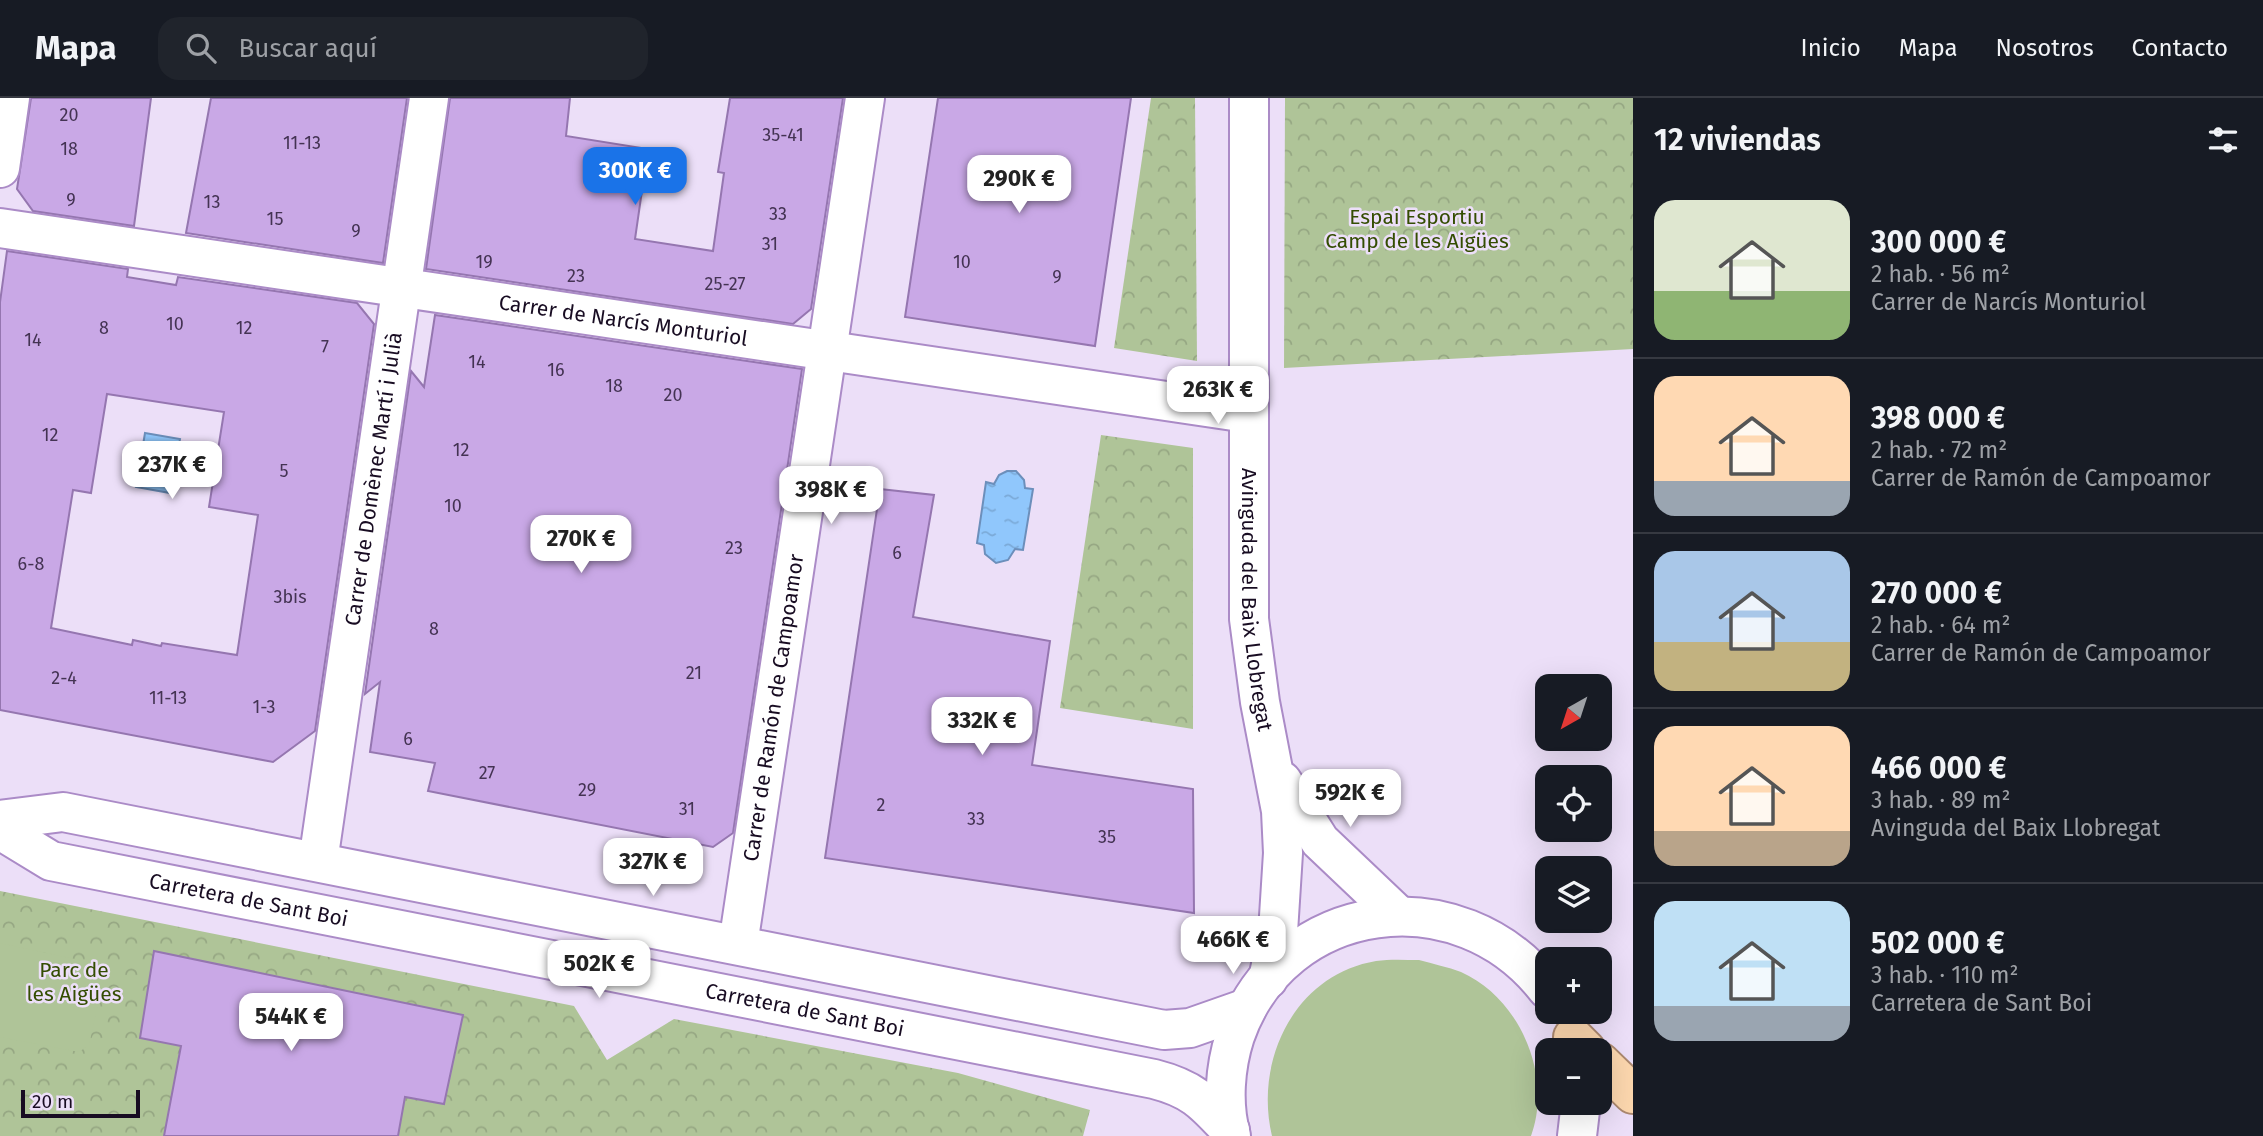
<!DOCTYPE html>
<html lang="es">
<head>
<meta charset="utf-8">
<style>
	:root { --surface:#171b24; --page:#20242c; --text:#f1f3f6; --muted:#9ea1a6; --line:#363941; --accent:#1a73e8 }
	body { margin:0; font-family:"Fira Sans",sans-serif; background:var(--page); color:var(--text); height:100vh; display:flex; flex-direction:column; font-size:26px; white-space:nowrap }
	* { box-sizing:border-box; margin:0 }
	p { font-size:23px; color:var(--muted) }
	.icon { flex:none; width:38px; height:38px; fill:none; stroke:currentColor; stroke-width:2; stroke-linecap:round; stroke-linejoin:round }
	.map { position:relative; flex:1; overflow:hidden }
	.details { display:flex; flex-direction:column; background:var(--surface); width:630px }
	.details>* { flex:none }
	.needle { width:46px; rotate:219deg }
	.fabs { position:absolute; left:1535px; top:576px; display:grid; gap:14px }
	.fabs a { display:grid; place-items:center; width:77px; height:77px; border-radius:14px; background:var(--surface); box-shadow:0 7px 28px #0002; font-size:35px }
	.scale { position:absolute; left:21px; bottom:18px; width:119px; box-sizing:border-box; padding-left:7px; border:4px solid #180c22; border-top:0; font-size:19px; line-height:24px; white-space:nowrap; color:#180c22; -webkit-text-stroke:5px #ecdff8; paint-order:stroke }
	.price { position:absolute; translate:-50% -60px; padding:0 16px; border-radius:14px; background:#fff; color:#222; font-size:23px; line-height:46px; filter:drop-shadow(0 2px 4px #0008) }
	.price::after { content:''; position:absolute; left:50%; top:42px; width:21px; height:16px; margin-left:-10px; background:inherit; clip-path:polygon(0 0,100% 0,50% 100%) }
	.price.active { background:var(--accent); color:#fff }
	ul { padding:0; list-style:none }
	li { display:flex; align-items:center; gap:21px; height:175px; padding:0 21px }
	li+li { border-top:2px solid var(--line) }
	li span { display:grid; place-items:center; flex:none; width:196px; height:140px; border-radius:21px; color:#555 }
	li>.icon { margin-inline-start:auto }
	span .icon { width:84px; height:84px; fill:#fffc; stroke-width:1 }
	li b { font-size:30px }
	h2 { display:flex; justify-content:space-between; align-items:center; height:84px; padding:0 21px; font-size:30px }
	header { display:flex; align-items:center; gap:42px; box-sizing:border-box; height:98px; padding:0 35px; background:var(--surface); border-bottom:2px solid var(--line) }
	header strong { font-size:33px }
	nav { display:flex; gap:38px; margin-inline-start:auto; font-size:24px }
	.search { width:490px; height:63px; background:var(--page); display:flex; align-items:center; gap:18px; box-sizing:border-box; padding:0 24px; border-radius:21px; color:var(--muted); font-size:26px }
	main { display:flex; flex:1; min-height:0 }
	.map>svg:first-child { display:block }
	.park { fill:url(#park-crowns) }
	.garden { fill:#afc498 }
	.water { fill:url(#water-ripples); stroke:#6c8fbb; stroke-width:2 }
	.building { fill:#c9a8e6; stroke:#9576b0; stroke-width:2; fill-rule:evenodd }
	.lines { fill:none; stroke-linecap:round; stroke-linejoin:round }
	.minor-casing { stroke:#ab8bc7; stroke-width:42 }
	.tertiary-casing { stroke:#ab8bc7; stroke-width:42 }
	.secondary-casing { stroke:#ab8bc7; stroke-width:42 }
	.trunk-casing { stroke:#ac8970; stroke-width:42 }
	.minor { stroke:#fff; stroke-width:38 }
	.tertiary { stroke:#fff; stroke-width:38 }
	.secondary { stroke:#fff; stroke-width:38 }
	.trunk { stroke:#fcd7ae; stroke-width:38 }
	.labels { text-anchor:middle; stroke-width:5; stroke-linejoin:round; paint-order:stroke }
	.number-label { font-size:18px; fill:#443353 }
	.park-label { font-size:21px; fill:#344d02; stroke:#ecdff8 }
	.street-label { font-size:21px; fill:#180c22; stroke:#ecdff8 }
</style>
</head>
<body>
<header>
<strong>Mapa</strong>
<div class="search"><svg class="icon" aria-label="search" viewBox="0 0 24 24"><circle cx="10" cy="10" r="6"/><path d="M15 15l6 6"/></svg>Buscar aquí</div>
<nav><a>Inicio</a><a>Mapa</a><a>Nosotros</a><a>Contacto</a></nav>
</header>
<main>
<div class="map">
<svg width="1633" height="1038" viewBox="0 0 1633 1038">
	<defs>
		<pattern id="park-crowns" width="20" height="18" patternUnits="userSpaceOnUse" patternTransform="scale(1.75)"><rect width="20" height="18" fill="#afc498"/><path d="M2 6a3 3 0 1 1 6 0M12 15a3 3 0 1 1 6 0" fill="none" stroke="#96a783"/></pattern>
		<pattern id="water-ripples" width="26" height="14" patternUnits="userSpaceOnUse" patternTransform="scale(1.75)"><rect width="26" height="14" fill="#90c7fc"/><path d="M2 4q2-2 4 0t4 0M15 11q2-2 4 0t4 0" fill="none" stroke="#7baad8"/></pattern>
	</defs>
	<rect width="100%" height="100%" fill="#ecdff8"/>
	<g class="park">
		<polygon points="1151,0 1195,0 1197,263 1114,250"/>
		<polygon points="1285,0 1633,0 1633,251 1284,270"/>
		<polygon points="1101,337 1193,350 1193,631 1060,610"/>
		<polygon points="0,793 574,908 607,962 674,921 958,975 1090,1012 1083,1038 398,1038 405,999 444,1006 463,917 155,853 140,940 181,948 164,1038 0,1038"/>
	</g>
	<g class="garden">
		<polygon points="0,845 98,866 104,879 89,947 79,954 0,939"/>
		<path d="M1419 862C1433 866 1448 869 1461 874 1520 900 1553 978 1531 1038H1272C1254 963 1294 877 1376 863 1390 861 1405 862 1419 862Z"/>
	</g>
	<g class="water">
		<polygon points="145,335 180,341 170,395 136,389"/>
		<polygon points="1007,373 1016,373 1024,382 1025,390 1033,391 1023,452 1015,451 1008,462 996,465 985,456 984,447 977,445 986,384 994,386 999,377"/>
	</g>
	<g class="building">
		<polygon points="31,0 151,0 134,128 33,113 17,91"/>
		<polygon points="211,0 407,0 383,165 186,135"/>
		<polygon points="450,0 570,0 566,38 648,51 635,141 713,153 724,75 718,74 730,0 843,0 811,211 793,226 426,171"/>
		<polygon points="938,0 1131,0 1095,248 905,219"/>
		<path d="M7 153 128 171 127 179 176 187 178 179 357 205 374 226 315 633 273 664 0 612V204ZM107 296 224 314 209 409 258 417 237 557 162 545 161 548 133 542 132 547 51 530 73 392 91 395Z"/>
		<polygon points="435,217 802,271 733,735 713,749 428,693 435,665 370,654 380,584 365,596 411,273 424,289"/>
		<polygon points="880,391 934,397 913,519 1050,543 1032,667 1193,691 1194,815 825,760"/>
		<polygon points="154,853 463,917 444,1006 405,999 398,1038 164,1038 181,948 140,940"/>
	</g>
	<g class="lines">
		<defs>
			<g id="minor">
				<polyline points="0,70 10,0"/>
				<path id="s1" d="M0 130 1247 315"/>
				<path id="s2" d="M318 764 429 0"/>
				<path id="s3" d="M738 847 865 0"/>
			</g>
			<g id="tertiary">
				<polyline points="0,722 63,714 1164,932 1190,930 1247,910"/>
				<path id="s4" d="M0 732 51 763 1154 981C1193 991 1204 1004 1230 1032"/>
			</g>
			<g id="secondary">
				<path id="s5" d="M1249 0V521L1260 604 1281 713 1283 755 1278 834 1268 881"/>
				<polyline points="1282,683 1320,743 1399,818"/>
				<path d="M1231 1038C1222 1006 1225 969 1235 938 1283 800 1460 778 1547 891"/>
				<polyline points="1577,1038 1581,1004"/>
			</g>
			<g id="trunk">
				<polyline points="1573,939 1586,952"/>
				<polyline points="1600,964 1633,996"/>
			</g>
		</defs>
		<use href="#minor" class="minor-casing"/>
		<use href="#tertiary" class="tertiary-casing"/>
		<use href="#secondary" class="secondary-casing"/>
		<use href="#trunk" class="trunk-casing"/>
		<use href="#minor" class="minor"/>
		<use href="#tertiary" class="tertiary"/>
		<use href="#secondary" class="secondary"/>
		<use href="#trunk" class="trunk"/>
	</g>
	<g class="labels">
		<g class="number-label">
			<text x="69" y="23">20</text>
			<text x="783" y="43">35-41</text>
			<text x="302" y="51">11-13</text>
			<text x="69" y="57">18</text>
			<text x="71" y="108">9</text>
			<text x="212" y="110">13</text>
			<text x="778" y="122">33</text>
			<text x="275" y="127">15</text>
			<text x="356" y="139">9</text>
			<text x="770" y="152">31</text>
			<text x="484" y="170">19</text>
			<text x="962" y="170">10</text>
			<text x="576" y="184">23</text>
			<text x="1057" y="185">9</text>
			<text x="725" y="192">25-27</text>
			<text x="175" y="232">10</text>
			<text x="104" y="236">8</text>
			<text x="244" y="236">12</text>
			<text x="33" y="248">14</text>
			<text x="325" y="255">7</text>
			<text x="477" y="270">14</text>
			<text x="556" y="278">16</text>
			<text x="614" y="294">18</text>
			<text x="673" y="303">20</text>
			<text x="50" y="343">12</text>
			<text x="461" y="358">12</text>
			<text x="284" y="379">5</text>
			<text x="453" y="414">10</text>
			<text x="734" y="456">23</text>
			<text x="897" y="461">6</text>
			<text x="31" y="472">6-8</text>
			<text x="290" y="505">3bis</text>
			<text x="434" y="537">8</text>
			<text x="694" y="581">21</text>
			<text x="64" y="586">2-4</text>
			<text x="168" y="606">11-13</text>
			<text x="264" y="615">1-3</text>
			<text x="408" y="647">6</text>
			<text x="487" y="681">27</text>
			<text x="587" y="698">29</text>
			<text x="881" y="713">2</text>
			<text x="687" y="717">31</text>
			<text x="976" y="727">33</text>
			<text x="1107" y="745">35</text>
		</g>
		<g class="park-label">
			<text x="1417" y="126">Espai Esportiu<tspan x="1417" dy="24">Camp de les Aigües</tspan></text>
			<text x="74" y="879">Parc de<tspan x="74" dy="24">les Aigües</tspan></text>
		</g>
		<g class="street-label">
			<text dy="7" stroke="none"><textPath href="#s1" startOffset="630">Carrer de Narcís Monturiol</textPath></text>
			<text dy="7" stroke="none"><textPath href="#s2" startOffset="387">Carrer de Domènec Martí i Julià</textPath></text>
			<text dy="7" stroke="none"><textPath href="#s5" startOffset="502">Avinguda del Baix Llobregat</textPath></text>
			<text dy="7" stroke="none"><textPath href="#s3" startOffset="240">Carrer de Ramón de Campoamor</textPath></text>
			<text dy="7" stroke="none"><textPath href="#s4" startOffset="261">Carretera de Sant Boi</textPath></text>
			<text dy="7" stroke="none"><textPath href="#s4" startOffset="828">Carretera de Sant Boi</textPath></text>
		</g>
	</g>
</svg>
<div class="fabs">
<a><svg class="needle" viewBox="-14 -14 28 28"><path d="M0-13l5 13h-10z" fill="#e53935"/><path d="M0 13l5-13h-10z" fill="#9ea1a6"/></svg></a>
<a><svg class="icon" aria-label="locate" viewBox="0 0 24 24"><circle cx="12" cy="12" r="6"/><path d="M12 2v4M12 18v4M2 12h4M18 12h4"/></svg></a>
<a><svg class="icon" aria-label="layers" viewBox="0 0 24 24"><path d="M12 4l9 5-9 5-9-5zM3 14l9 5 9-5"/></svg></a>
<a>+</a>
<a>−</a>
</div>
<div class="scale">20 m</div>
<b class="price active" style="left:635px;top:109px">300K €</b>
<b class="price" style="left:1019px;top:117px">290K €</b>
<b class="price" style="left:1218px;top:328px">263K €</b>
<b class="price" style="left:172px;top:403px">237K €</b>
<b class="price" style="left:831px;top:428px">398K €</b>
<b class="price" style="left:581px;top:477px">270K €</b>
<b class="price" style="left:982px;top:659px">332K €</b>
<b class="price" style="left:1350px;top:731px">592K €</b>
<b class="price" style="left:653px;top:800px">327K €</b>
<b class="price" style="left:1233px;top:878px">466K €</b>
<b class="price" style="left:599px;top:902px">502K €</b>
<b class="price" style="left:291px;top:955px">544K €</b>
</div>
<section class="details">
<h2>12 viviendas<svg class="icon" aria-label="filters" viewBox="0 0 24 24"><path d="M4 7h16M4 17h16"/><circle cx="9" cy="7" r="2"/><circle cx="15" cy="17" r="2"/></svg></h2>
<ul>
<li><span style="background:linear-gradient(#dfe7d0 65%,#8fb573 0)"><svg class="icon" aria-label="home" viewBox="0 0 24 24"><path d="M3 11l9-7 9 7M6 9v11h12V9"/></svg></span><div><b>300 000 €</b><p>2 hab. · 56 m²</p><p>Carrer de Narcís Monturiol</p></div></li>
<li><span style="background:linear-gradient(#ffd9b3 75%,#9aa5b1 0)"><svg class="icon" aria-label="home" viewBox="0 0 24 24"><path d="M3 11l9-7 9 7M6 9v11h12V9"/></svg></span><div><b>398 000 €</b><p>2 hab. · 72 m²</p><p>Carrer de Ramón de Campoamor</p></div></li>
<li><span style="background:linear-gradient(#a9c7e8 65%,#c2b280 0)"><svg class="icon" aria-label="home" viewBox="0 0 24 24"><path d="M3 11l9-7 9 7M6 9v11h12V9"/></svg></span><div><b>270 000 €</b><p>2 hab. · 64 m²</p><p>Carrer de Ramón de Campoamor</p></div></li>
<li><span style="background:linear-gradient(#ffd9b3 75%,#b9a48a 0)"><svg class="icon" aria-label="home" viewBox="0 0 24 24"><path d="M3 11l9-7 9 7M6 9v11h12V9"/></svg></span><div><b>466 000 €</b><p>3 hab. · 89 m²</p><p>Avinguda del Baix Llobregat</p></div></li>
<li><span style="background:linear-gradient(#bfe0f5 75%,#9aa5b1 0)"><svg class="icon" aria-label="home" viewBox="0 0 24 24"><path d="M3 11l9-7 9 7M6 9v11h12V9"/></svg></span><div><b>502 000 €</b><p>3 hab. · 110 m²</p><p>Carretera de Sant Boi</p></div></li>
</ul>
</section>
</main>
</body>
</html>
